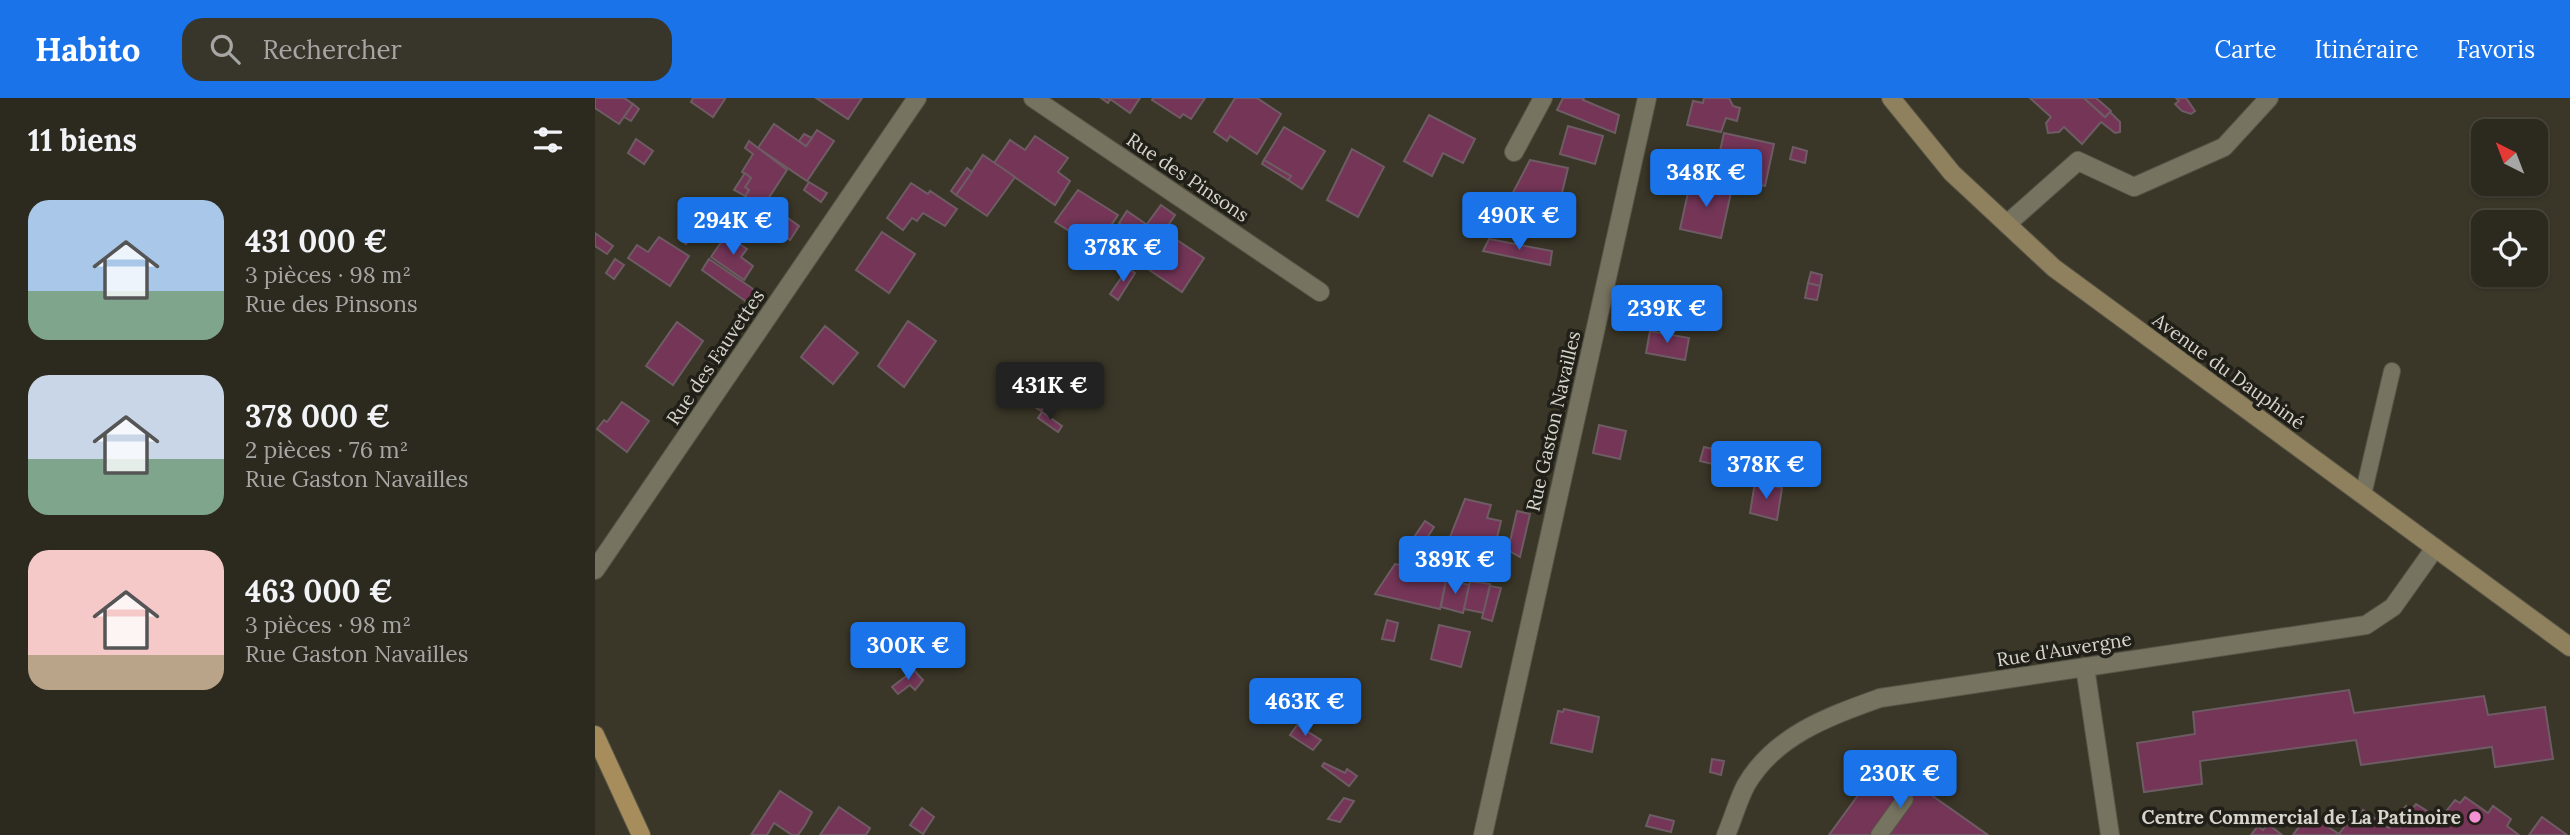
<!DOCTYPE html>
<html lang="fr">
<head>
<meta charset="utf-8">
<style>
	:root { --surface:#2c291e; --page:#38352b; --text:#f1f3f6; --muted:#a6a6a4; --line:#48453c; --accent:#1a73e8 }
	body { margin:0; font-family:Lora,serif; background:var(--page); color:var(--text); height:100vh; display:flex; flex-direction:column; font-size:26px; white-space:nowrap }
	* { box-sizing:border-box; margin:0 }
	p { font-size:23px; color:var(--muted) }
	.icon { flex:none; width:38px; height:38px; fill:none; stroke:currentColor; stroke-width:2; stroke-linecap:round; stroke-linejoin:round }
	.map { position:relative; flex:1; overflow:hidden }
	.sheet { display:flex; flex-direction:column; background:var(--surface); width:595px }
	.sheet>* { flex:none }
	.needle { width:46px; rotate:318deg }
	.tools { position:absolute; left:1876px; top:21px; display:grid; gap:14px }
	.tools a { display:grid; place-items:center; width:77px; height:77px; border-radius:14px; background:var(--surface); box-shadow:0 2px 5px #0004,0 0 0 2px var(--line); font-size:35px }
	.price { position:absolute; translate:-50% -60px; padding:0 16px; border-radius:7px; background:var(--accent); color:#fff; font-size:23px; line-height:46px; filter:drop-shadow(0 2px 4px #0008) }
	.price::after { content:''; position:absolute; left:50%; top:42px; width:21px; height:16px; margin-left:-10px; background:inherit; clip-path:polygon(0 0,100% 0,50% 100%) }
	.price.current { background:#222; color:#fff }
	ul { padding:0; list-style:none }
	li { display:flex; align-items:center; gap:21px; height:175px; padding:0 28px }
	li span { display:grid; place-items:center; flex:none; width:196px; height:140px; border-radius:21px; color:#555 }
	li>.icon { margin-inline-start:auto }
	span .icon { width:84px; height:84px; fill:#fffc; stroke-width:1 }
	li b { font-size:30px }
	h2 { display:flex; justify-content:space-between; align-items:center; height:84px; padding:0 28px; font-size:30px }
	header { display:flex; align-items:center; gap:42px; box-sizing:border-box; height:98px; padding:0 35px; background:var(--accent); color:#fff }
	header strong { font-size:33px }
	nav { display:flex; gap:38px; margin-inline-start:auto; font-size:24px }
	.search { width:490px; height:63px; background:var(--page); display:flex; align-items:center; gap:18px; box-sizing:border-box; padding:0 24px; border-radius:21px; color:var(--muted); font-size:26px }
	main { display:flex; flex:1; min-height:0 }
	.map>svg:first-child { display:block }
	.building { fill:#743557; stroke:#6e5c64; stroke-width:2 }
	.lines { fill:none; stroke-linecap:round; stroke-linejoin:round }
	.lane-casing { stroke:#585648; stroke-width:18 }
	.street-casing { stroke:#585648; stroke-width:20 }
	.secondary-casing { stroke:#585648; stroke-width:20 }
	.primary-casing { stroke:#585648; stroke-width:20 }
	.lane { stroke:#767361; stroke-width:16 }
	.street { stroke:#767361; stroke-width:18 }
	.secondary { stroke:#8f805e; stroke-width:18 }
	.primary { stroke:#a78d5c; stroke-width:18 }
	.poi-dot { fill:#f491d3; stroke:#201f18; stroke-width:2.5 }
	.labels { text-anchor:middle; stroke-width:7; stroke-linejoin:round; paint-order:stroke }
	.street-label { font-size:19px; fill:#d7d5cb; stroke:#201f18 }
	.poi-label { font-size:19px; font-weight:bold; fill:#d7d5cb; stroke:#201f18; text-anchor:end }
</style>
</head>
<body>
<header>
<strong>Habito</strong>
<div class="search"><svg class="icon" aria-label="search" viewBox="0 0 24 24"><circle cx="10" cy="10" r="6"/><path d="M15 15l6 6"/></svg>Rechercher</div>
<nav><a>Carte</a><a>Itinéraire</a><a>Favoris</a></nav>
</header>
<main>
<section class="sheet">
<h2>11 biens<svg class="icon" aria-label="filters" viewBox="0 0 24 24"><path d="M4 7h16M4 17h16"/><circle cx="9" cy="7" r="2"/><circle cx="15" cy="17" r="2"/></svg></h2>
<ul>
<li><span style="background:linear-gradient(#a9c7e8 65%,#7fa58c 0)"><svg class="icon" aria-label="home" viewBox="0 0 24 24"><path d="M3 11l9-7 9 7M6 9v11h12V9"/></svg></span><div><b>431 000 €</b><p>3 pièces · 98 m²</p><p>Rue des Pinsons</p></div></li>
<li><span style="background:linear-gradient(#c9d6e8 60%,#7fa58c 0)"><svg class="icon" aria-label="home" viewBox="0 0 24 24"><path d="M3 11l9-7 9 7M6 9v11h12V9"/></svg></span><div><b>378 000 €</b><p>2 pièces · 76 m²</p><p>Rue Gaston Navailles</p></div></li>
<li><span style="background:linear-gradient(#f6c9c9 75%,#b9a48a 0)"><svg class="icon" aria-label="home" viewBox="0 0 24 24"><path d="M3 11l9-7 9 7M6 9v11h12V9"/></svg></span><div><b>463 000 €</b><p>3 pièces · 98 m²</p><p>Rue Gaston Navailles</p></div></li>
</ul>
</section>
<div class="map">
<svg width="1975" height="737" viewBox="0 0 1975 737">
	<rect width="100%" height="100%" fill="#3b3728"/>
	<g class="building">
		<polygon points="0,0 29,0 38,6 24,26 0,10"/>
		<polygon points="98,0 128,0 130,1 118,19 96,4"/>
		<polygon points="221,0 267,0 253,21"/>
		<polygon points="506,0 545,0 535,15 515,1 513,5"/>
		<polygon points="558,0 610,0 596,21 588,16 585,20 557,2"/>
		<polygon points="640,0 662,0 686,16 662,56 635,38 632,43 619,34"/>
		<polygon points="968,0 989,0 988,2 1024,17 1020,35 962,12"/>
		<polygon points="1109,0 1134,0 1138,8 1145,10 1142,23 1131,20 1126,34 1092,27 1098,3 1108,5"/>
		<polygon points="1435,0 1489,0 1510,19 1515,14 1525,24 1525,34 1520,35 1506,24 1487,46 1469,29 1464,34 1453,35 1451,25 1456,19"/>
		<polygon points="1489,0 1501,0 1516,13 1510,19"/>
		<polygon points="1581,0 1591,0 1600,13 1596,16 1587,13 1580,6 1584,3"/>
		<polygon points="38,6 44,11 36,23 29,19"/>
		<polygon points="834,17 880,41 868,65 848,55 837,78 809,63"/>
		<polygon points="179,26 211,48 222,32 239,43 212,83 163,50"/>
		<polygon points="973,28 1008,38 1000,66 965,56"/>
		<polygon points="689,29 730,53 707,91 693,82 696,78 669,62"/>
		<polygon points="1129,35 1179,46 1170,88 1120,76"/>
		<polygon points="209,36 217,40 211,48 204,43"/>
		<polygon points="440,38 473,60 463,74 475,83 460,107 399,65 415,42 430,52"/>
		<polygon points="41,41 58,53 49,66 33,55"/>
		<polygon points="154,43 192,72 167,110 150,98 154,92 150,89 156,80 147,74 158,56 150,50"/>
		<polygon points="1198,49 1212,53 1210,65 1195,61"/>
		<polygon points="757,51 789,69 763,119 732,102"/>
		<polygon points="388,57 420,79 392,118 361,97"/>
		<polygon points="669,62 696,78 693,82 667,66"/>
		<polygon points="935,62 973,70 966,99 954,96 949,118 911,108"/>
		<polygon points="372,70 377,74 361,97 356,93"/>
		<polygon points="150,75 156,80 150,89 154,92 150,98 139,92"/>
		<polygon points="1096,81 1137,90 1126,140 1085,131"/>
		<polygon points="214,84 232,95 226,104 209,92"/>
		<polygon points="316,85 333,96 335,93 362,111 350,128 328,115 322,123 317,120 308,132 292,120"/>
		<polygon points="483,92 523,117 501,150 460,124"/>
		<polygon points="954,96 966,99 964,108 952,105"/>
		<polygon points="566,107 580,117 567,137 552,126"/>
		<polygon points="176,108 204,128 195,142 166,122"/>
		<polygon points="532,113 567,137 551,160 536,150 533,154 520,140 528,128 524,125"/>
		<polygon points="88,132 97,138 91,146 83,140"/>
		<polygon points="287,134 320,156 294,195 261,172"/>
		<polygon points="570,134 609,160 587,194 547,167"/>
		<polygon points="0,135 18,148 12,156 0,148"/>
		<polygon points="131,137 152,151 146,159 158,168 149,182 116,159"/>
		<polygon points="64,139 94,158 75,188 33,160 42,147 53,154"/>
		<polygon points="894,141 957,153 955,167 888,153"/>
		<polygon points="20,161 29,167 19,181 11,175"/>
		<polygon points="114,161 164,195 156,207 107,172"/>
		<polygon points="533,170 540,175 523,202 515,196"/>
		<polygon points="1216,174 1227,177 1225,188 1213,185"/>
		<polygon points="1213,185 1225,188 1222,202 1210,200"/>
		<polygon points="313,223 341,243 309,289 283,268"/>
		<polygon points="82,224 108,243 78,287 51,268"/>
		<polygon points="230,228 263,255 238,286 206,259"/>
		<polygon points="1055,233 1094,240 1090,262 1051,255"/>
		<polygon points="419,271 457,298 446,313 407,287"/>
		<polygon points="27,304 54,323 32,354 2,331 9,322 12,324"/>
		<polygon points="447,314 467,328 463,334 443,320"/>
		<polygon points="1004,327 1031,333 1025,361 998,355"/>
		<polygon points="1109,349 1158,359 1156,375 1105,363"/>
		<polygon points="1160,384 1187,390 1182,422 1155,415"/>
		<polygon points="870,401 896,407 892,420 906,423 899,452 855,439"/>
		<polygon points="922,413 935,416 925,459 913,452"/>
		<polygon points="830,423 839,429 821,457 811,451"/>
		<polygon points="800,466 852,477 845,511 780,496"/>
		<polygon points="851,482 875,487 868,515 846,509"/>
		<polygon points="875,483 895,486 889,515 869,511"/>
		<polygon points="895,488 906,490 897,523 887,520"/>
		<polygon points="792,522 803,525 799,543 787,541"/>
		<polygon points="844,527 875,534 866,569 836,561"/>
		<polygon points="319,572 328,582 320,592 315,587 303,596 297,589"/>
		<polygon points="1754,592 1759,615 1889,598 1893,617 1950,609 1958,661 1900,669 1897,649 1766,667 1761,642 1605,663 1607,686 1549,694 1542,645 1600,636 1598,614"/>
		<polygon points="969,611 1004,619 997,654 956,645 963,613 968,614"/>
		<polygon points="702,627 726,642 718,652 695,637"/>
		<polygon points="1117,661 1129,663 1126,677 1115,674"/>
		<polygon points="1288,663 1393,737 1234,737"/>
		<polygon points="729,665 750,675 752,671 762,678 754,688 727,668"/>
		<polygon points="185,693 217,714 210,727 203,737 197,737 179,725 172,737 156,737"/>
		<polygon points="1870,699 1893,715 1898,708 1916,721 1912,728 1924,737 1698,737 1709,722 1714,725 1718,719 1744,736 1759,715 1765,718 1768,712 1794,730 1811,708 1816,712 1821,706 1845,721 1860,702 1865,705"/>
		<polygon points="749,700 759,703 745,724 733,721"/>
		<polygon points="244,709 275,730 271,737 225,737"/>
		<polygon points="327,710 339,719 328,736 315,727"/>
		<polygon points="1055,717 1079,723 1076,734 1051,728"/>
		<polygon points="1947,719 1972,737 1934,737"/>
		<polygon points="1673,726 1687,737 1656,737 1663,728 1668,732"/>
	</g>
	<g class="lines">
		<defs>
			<g id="lane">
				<polyline points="1768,397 1797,273"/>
				<polyline points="1284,737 1310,701"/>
			</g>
			<g id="street">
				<polyline points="438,0 725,194"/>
				<polyline points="919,54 948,0"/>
				<polyline points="1412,126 1483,63 1539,89 1629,49 1674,0"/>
				<polyline points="0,472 322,0"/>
				<polyline points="1490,569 1515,737"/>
				<polyline points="888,737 1052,0"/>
				<path d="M1131 737C1138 721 1143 702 1151 687 1180 637 1235 618 1285 600L1771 527 1798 509 1840 450"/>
			</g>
			<polyline id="secondary" points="1296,0 1357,75 1459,170 1975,549"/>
			<polyline id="primary" points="0,637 46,737"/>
		</defs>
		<use href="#lane" class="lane-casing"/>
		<use href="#street" class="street-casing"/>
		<use href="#secondary" class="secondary-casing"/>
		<use href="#primary" class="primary-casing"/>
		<use href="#lane" class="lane"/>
		<use href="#street" class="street"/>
		<use href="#secondary" class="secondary"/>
		<use href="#primary" class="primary"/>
	</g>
	<circle class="poi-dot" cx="1880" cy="719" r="7"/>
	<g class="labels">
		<g class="street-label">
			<text transform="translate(593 79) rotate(34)" y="7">Rue des Pinsons</text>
			<text transform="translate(120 259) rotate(-56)" y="7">Rue des Fauvettes</text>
			<text transform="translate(1634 273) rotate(36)" y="7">Avenue du Dauphiné</text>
			<text transform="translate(958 323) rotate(-77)" y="7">Rue Gaston Navailles</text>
			<text transform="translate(1469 551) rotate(-9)" y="7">Rue d'Auvergne</text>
		</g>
		<g class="poi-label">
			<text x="1866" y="726">Centre Commercial de La Patinoire</text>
		</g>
	</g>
</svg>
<div class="tools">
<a><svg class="needle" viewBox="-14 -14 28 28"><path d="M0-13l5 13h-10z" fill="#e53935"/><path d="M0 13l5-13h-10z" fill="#a6a6a4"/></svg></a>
<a><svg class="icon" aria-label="locate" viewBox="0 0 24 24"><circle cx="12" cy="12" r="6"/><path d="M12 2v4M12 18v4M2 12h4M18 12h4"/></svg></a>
</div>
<b class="price" style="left:1111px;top:111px">348K €</b>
<b class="price" style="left:924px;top:154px">490K €</b>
<b class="price" style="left:138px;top:159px">294K €</b>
<b class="price" style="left:528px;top:186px">378K €</b>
<b class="price" style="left:1072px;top:247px">239K €</b>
<b class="price current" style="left:455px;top:324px">431K €</b>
<b class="price" style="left:1171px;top:403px">378K €</b>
<b class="price" style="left:860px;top:498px">389K €</b>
<b class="price" style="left:313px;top:584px">300K €</b>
<b class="price" style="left:710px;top:640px">463K €</b>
<b class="price" style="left:1305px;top:712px">230K €</b>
</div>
</main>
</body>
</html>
